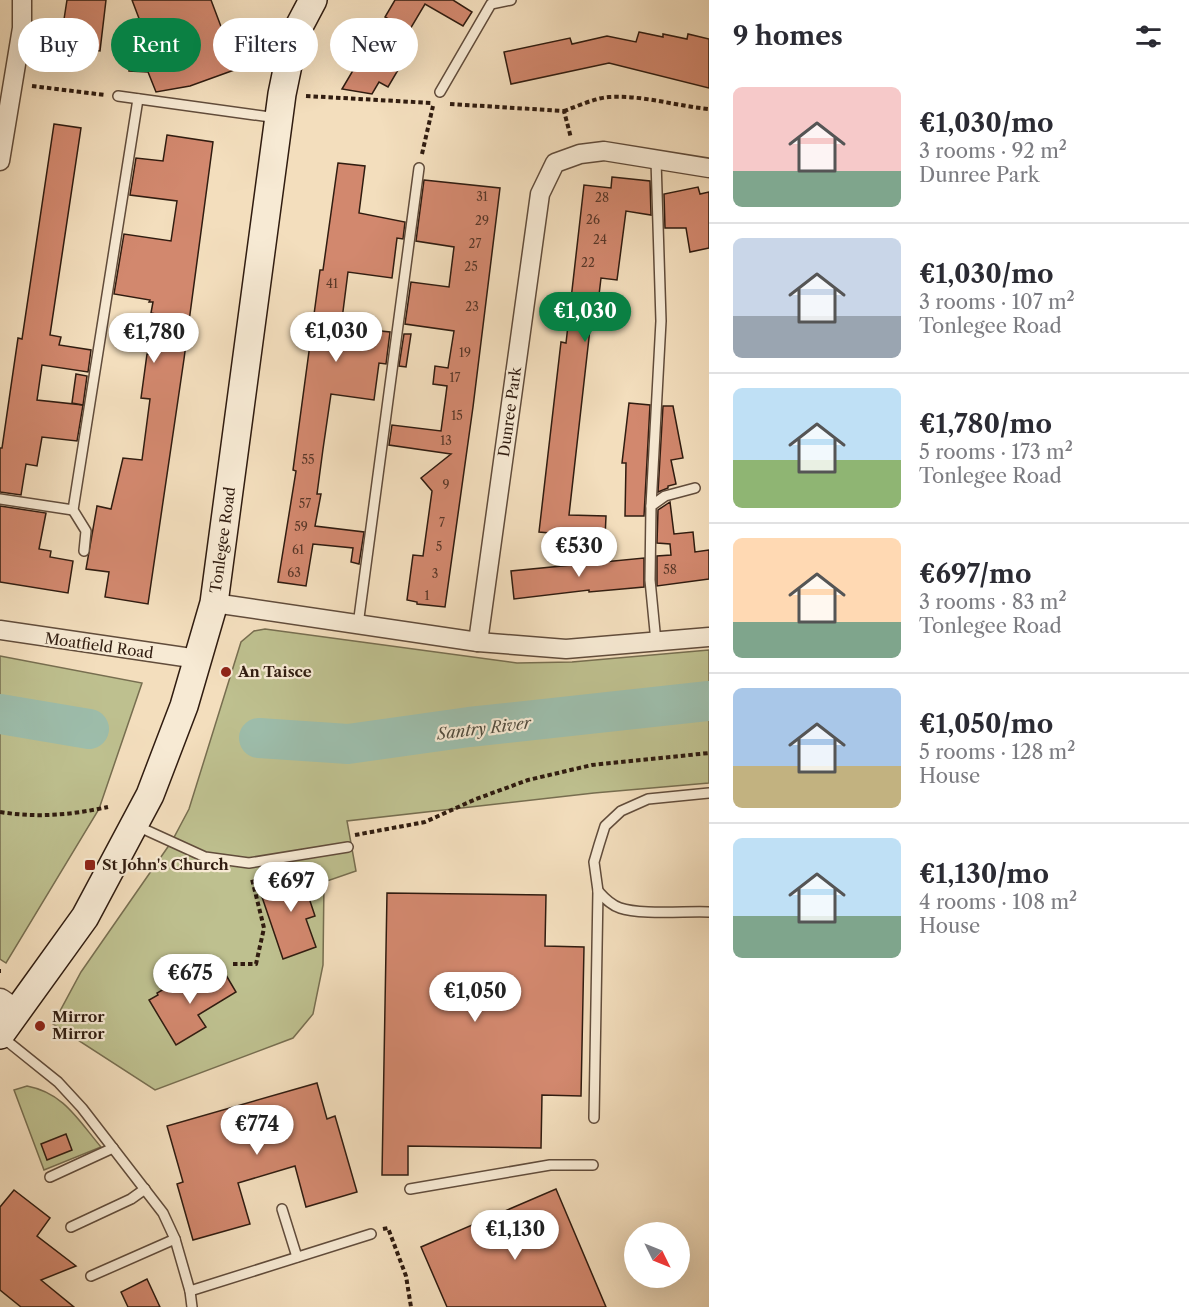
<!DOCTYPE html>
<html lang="en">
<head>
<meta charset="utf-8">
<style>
	:root { --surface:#fff; --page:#f7f7f7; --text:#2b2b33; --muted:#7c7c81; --line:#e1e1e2; --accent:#0b8043 }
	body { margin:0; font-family:"Libre Caslon Text",serif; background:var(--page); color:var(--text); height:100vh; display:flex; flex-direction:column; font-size:22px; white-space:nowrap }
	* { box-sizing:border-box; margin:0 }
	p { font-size:20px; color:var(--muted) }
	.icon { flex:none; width:33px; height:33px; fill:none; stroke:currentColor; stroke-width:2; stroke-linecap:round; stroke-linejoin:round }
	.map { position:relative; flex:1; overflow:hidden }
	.panel { display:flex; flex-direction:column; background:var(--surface); width:480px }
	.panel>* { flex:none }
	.hud { position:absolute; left:18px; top:18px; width:570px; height:54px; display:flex; gap:12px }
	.needle { width:39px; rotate:133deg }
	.fabs { position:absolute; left:624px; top:1222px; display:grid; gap:12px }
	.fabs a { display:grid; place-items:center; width:66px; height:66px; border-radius:50%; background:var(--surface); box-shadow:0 6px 24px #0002; font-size:30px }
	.price { position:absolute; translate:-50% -51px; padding:0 14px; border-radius:21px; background:#fff; color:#222; font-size:20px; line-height:39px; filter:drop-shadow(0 2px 3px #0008) }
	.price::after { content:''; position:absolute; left:50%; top:36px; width:18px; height:14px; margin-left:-9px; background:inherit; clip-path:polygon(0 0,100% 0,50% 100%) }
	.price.on { background:var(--accent); color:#fff }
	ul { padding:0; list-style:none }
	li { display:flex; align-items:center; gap:18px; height:150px; padding:0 24px }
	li+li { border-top:2px solid var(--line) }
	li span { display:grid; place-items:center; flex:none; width:168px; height:120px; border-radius:9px; color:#555 }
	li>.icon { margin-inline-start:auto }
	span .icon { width:72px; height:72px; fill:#fffc; stroke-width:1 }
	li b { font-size:26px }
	h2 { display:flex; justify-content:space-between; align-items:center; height:72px; padding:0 24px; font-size:26px }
	.tag { padding:0 21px; border-radius:27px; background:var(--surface); box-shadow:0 6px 24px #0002; font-size:21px; line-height:54px }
	.tag.on { background:var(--accent); color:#fff }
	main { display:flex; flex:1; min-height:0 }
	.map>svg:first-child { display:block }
	.green { fill:#bec08f; stroke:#776e50; stroke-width:1.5 }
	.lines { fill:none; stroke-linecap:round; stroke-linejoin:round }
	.river { stroke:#9dbdab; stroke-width:40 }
	.building { fill:#d2886e; stroke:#301c10; stroke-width:1.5 }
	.service-casing { stroke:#614c3b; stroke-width:12 }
	.minor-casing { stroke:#614c3b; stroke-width:21 }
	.tertiary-casing { stroke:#614c3b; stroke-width:27 }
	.secondary-casing { stroke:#301c10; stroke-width:30 }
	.path { stroke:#301c10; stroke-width:4; stroke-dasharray:4.5 3; stroke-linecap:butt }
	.service { stroke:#f7ead4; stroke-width:9 }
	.minor { stroke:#f7ead4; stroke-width:18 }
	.tertiary { stroke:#f7ead4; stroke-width:24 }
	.secondary { stroke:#f7ead4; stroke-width:27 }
	.poi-dot { fill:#8f2418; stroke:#f7ead4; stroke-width:2 }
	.labels { text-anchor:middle; stroke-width:4.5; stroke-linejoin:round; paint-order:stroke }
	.number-label { font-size:12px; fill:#583728 }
	.street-label { font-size:15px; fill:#301c10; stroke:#f7ead4 }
	.poi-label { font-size:15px; font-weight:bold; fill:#301c10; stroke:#f7ead4; text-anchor:start }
	.water-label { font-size:16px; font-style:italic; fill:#514c3e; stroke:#f7ead4 }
</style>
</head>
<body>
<main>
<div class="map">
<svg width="709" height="1307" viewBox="0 0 709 1307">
	<rect width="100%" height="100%" fill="#f3debd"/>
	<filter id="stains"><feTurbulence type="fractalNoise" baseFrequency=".00333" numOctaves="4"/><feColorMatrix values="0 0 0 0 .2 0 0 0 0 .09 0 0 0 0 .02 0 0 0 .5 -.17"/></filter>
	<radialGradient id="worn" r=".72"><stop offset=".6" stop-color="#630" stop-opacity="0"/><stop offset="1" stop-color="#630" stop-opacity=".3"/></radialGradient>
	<g class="green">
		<polygon points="265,629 517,663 572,662 709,650 709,783 594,793 347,821 356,871 324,882 323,965 313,1014 293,1038 155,1090 53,1024 81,972 172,841 189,809 241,642 254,631"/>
		<polygon points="0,656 142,683 99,809 6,963 0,959"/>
		<path d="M27 1086C64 1093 78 1120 101 1147L44 1170 14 1090Z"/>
	</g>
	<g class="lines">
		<g class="river">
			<polyline points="0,714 89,729"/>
			<polyline points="259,738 348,744 469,727 709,701"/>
		</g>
	</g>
	<g class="building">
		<polygon points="67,0 106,0 100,51 60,45"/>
		<polygon points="132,0 211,0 237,69 190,86 156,92 148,72 129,71 130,49 151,50"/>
		<polygon points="395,0 453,0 472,12 463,26 425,4 409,31 385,17"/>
		<polygon points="639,32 663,37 663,34 687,39 688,34 709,39 709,88 609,63 511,84 504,52 570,38 572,44 607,36 636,42"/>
		<polygon points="368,45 401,65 388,87 379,82 372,94 342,89"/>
		<polygon points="54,124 81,128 50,335 61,337 59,345 91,350 88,372 42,365 37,400 83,405 77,441 42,437 37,466 26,464 21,495 0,492 0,448 2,448 18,338 22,339"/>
		<polygon points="167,135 213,142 184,359 148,604 105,597 109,572 86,569 97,506 111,509 123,458 142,460 150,399 141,398 147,354 156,355 161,315 151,313 153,302 149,302 150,300 114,294 124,234 171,241 177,201 130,195 136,158 163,161"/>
		<polygon points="338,163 365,166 359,213 405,222 403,239 397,238 392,278 348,272 341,327 390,332 386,364 379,363 374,400 331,394 323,449 317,494 321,494 315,526 364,532 359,564 351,562 353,548 313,544 306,586 278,582 296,471 293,470 320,270 323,270"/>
		<polygon points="612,177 650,181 651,215 626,211 617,280 601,278 595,329 590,329 569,515 606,516 605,538 539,532 561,342 566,343 584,185 611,188"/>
		<polygon points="424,180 500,188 473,407 445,607 417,604 417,602 407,600 413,555 423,556 432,491 421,478 451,454 389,445 392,425 441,431 446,394 447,386 433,384 435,366 448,368 454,331 405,324 411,282 449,287 454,247 416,241"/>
		<polygon points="698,187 700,194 709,192 709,248 690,252 686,228 665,228 664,194"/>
		<polygon points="404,334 411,334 406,367 399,366"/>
		<polygon points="76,374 87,376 83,405 72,403"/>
		<polygon points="629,403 650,405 644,516 625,516 626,463 622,463"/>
		<polygon points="663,406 673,406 683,458 671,460 676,484 668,486 668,488 658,492"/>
		<polygon points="670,502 674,534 693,532 695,552 709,550 709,579 657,586 657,556 671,555 670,544 657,543 658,510"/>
		<polygon points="0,506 46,513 39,549 51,551 50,557 73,561 68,593 0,582"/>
		<polygon points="644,558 644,587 589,592 589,590 514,599 511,571"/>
		<polygon points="303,869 313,897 309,898 315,916 306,919 316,947 283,959 262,897 274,893 269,881"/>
		<polygon points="387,893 546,895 545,946 584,947 581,1096 542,1095 541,1148 408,1146 408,1175 382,1175"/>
		<polygon points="223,970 236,992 198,1015 206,1027 176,1045 149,1000 158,995 157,993 178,981 185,992"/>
		<polygon points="317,1083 327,1119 335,1116 357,1192 306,1207 295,1166 238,1183 250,1224 193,1240 177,1184 183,1182 167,1126"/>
		<polygon points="66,1134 72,1150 47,1160 41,1144"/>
		<polygon points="556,1189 606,1307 447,1307 421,1247"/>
		<polygon points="14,1190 50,1218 37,1236 76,1266 41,1280 74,1307 21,1307 0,1290 0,1207"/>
		<polygon points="147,1279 160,1307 128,1307 121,1292"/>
	</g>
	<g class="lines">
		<defs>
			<g id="service">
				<polyline points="440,92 491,4 511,0"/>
				<polyline points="118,96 277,118"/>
				<polyline points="0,499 73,510"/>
				<polyline points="651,506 661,321 656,160"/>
				<polyline points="84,551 86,531 73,510 138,99"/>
				<polyline points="358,625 419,168"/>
				<polyline points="656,642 650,580 651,506 665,496 695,488"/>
				<polyline points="137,826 205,857 249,863 348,847"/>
				<path d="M598 891C605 899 611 905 620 908 639 915 687 911 709 912"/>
				<polyline points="2,1037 58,1082 82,1108 163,1213 175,1239 190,1291 192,1307"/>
				<polyline points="594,1118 598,891 594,862 599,845 605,826 621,811 648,799 709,793"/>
				<polyline points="50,1177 113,1148"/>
				<polyline points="410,1189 550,1165 593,1165"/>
				<polyline points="282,1209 297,1257"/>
				<polyline points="71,1227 131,1199 145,1189"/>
				<polyline points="91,1276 175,1239"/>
				<polyline points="190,1291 371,1234"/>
			</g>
			<g id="minor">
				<polyline points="0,161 22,28 22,0"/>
				<polyline points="214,603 478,642 566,649 709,637"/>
				<polyline points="0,630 198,659"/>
				<polyline points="478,642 540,194 555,163 580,154 604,151 709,168"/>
			</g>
			<polyline id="tertiary" points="0,1001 16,1012"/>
			<polyline id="secondary" points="0,1035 85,917 150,795 184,706 214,603 282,94 294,36 313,0"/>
		</defs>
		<use href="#service" class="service-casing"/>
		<use href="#minor" class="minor-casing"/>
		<use href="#tertiary" class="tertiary-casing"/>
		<use href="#secondary" class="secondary-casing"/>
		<g class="path">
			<polyline points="32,86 105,95"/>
			<polyline points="306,96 431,103"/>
			<polyline points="450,104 564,111 571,138"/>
			<path d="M564 111C578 106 595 98 609 97 643 95 676 106 709 109"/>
			<polyline points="422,154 433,106"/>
			<path d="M0 812C37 818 71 815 108 807"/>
			<polyline points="355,835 425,822 476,799 528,780 592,765 709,753"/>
			<polyline points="233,964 256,964 264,928 252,879"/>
			<polyline points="0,971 1,971"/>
			<polyline points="383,1229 388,1228 406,1276 411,1307"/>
		</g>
		<use href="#service" class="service"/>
		<use href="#minor" class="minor"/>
		<use href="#tertiary" class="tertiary"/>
		<use href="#secondary" class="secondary"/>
	</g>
	<g class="poi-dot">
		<circle cx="226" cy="672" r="6"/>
		<rect x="84" y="859" width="12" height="12" rx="3"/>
		<circle cx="40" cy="1026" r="6"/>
	</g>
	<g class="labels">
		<g class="number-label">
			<text x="482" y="201">31</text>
			<text x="602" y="202">28</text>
			<text x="593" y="224">26</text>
			<text x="482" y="225">29</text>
			<text x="600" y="244">24</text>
			<text x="475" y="248">27</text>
			<text x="588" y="267">22</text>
			<text x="471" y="271">25</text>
			<text x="332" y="288">41</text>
			<text x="472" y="311">23</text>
			<text x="465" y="357">19</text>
			<text x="455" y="382">17</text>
			<text x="457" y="420">15</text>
			<text x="446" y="445">13</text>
			<text x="308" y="464">55</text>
			<text x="446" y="489">9</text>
			<text x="305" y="508">57</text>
			<text x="442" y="527">7</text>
			<text x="301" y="531">59</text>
			<text x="439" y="551">5</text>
			<text x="298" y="554">61</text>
			<text x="670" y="574">58</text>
			<text x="294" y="577">63</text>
			<text x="435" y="578">3</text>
			<text x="427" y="600">1</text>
		</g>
		<g class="street-label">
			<text transform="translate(510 412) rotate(-82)" y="5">Dunree Park</text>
			<text transform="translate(223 540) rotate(-82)" y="5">Tonlegee Road</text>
			<text transform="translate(99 646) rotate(8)" y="5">Moatfield Road</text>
		</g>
		<g class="poi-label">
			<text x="238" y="677">An Taisce</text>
			<text x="102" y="870">St John's Church</text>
			<text x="52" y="1022">Mirror<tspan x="52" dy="17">Mirror</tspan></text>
		</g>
		<g class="water-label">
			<text transform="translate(484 728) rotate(-7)" y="6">Santry River</text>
		</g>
	</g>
	<rect width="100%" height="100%" filter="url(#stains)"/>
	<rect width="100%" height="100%" fill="url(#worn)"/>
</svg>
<div class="fabs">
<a><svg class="needle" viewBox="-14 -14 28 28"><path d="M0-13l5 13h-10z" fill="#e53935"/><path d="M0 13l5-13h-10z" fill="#7c7c81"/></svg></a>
</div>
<b class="price on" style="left:585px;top:343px">€1,030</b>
<b class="price" style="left:336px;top:363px">€1,030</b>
<b class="price" style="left:154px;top:364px">€1,780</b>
<b class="price" style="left:579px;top:578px">€530</b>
<b class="price" style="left:291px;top:913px">€697</b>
<b class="price" style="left:190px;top:1005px">€675</b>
<b class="price" style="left:475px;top:1023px">€1,050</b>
<b class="price" style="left:257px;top:1156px">€774</b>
<b class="price" style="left:515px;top:1261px">€1,130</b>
<div class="hud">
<a class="tag">Buy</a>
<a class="tag on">Rent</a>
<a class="tag">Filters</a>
<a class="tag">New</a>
</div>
</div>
<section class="panel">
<h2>9 homes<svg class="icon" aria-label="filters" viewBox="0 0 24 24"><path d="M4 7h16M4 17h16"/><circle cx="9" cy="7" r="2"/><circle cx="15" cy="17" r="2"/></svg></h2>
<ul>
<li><span style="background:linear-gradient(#f6c9c9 70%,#7fa58c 0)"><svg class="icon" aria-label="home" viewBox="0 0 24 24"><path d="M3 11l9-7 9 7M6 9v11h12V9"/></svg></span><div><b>€1,030/mo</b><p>3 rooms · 92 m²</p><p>Dunree Park</p></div></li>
<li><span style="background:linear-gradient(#c9d6e8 65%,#9aa5b1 0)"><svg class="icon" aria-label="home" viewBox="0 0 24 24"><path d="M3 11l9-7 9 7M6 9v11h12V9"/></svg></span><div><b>€1,030/mo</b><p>3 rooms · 107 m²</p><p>Tonlegee Road</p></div></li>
<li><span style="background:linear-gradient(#bfe0f5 60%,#8fb573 0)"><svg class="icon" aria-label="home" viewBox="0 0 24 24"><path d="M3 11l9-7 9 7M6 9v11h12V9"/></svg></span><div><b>€1,780/mo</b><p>5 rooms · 173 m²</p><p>Tonlegee Road</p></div></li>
<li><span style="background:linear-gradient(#ffd9b3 70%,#7fa58c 0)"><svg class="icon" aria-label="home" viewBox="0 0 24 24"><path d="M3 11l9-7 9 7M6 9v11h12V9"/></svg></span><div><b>€697/mo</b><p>3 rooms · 83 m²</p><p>Tonlegee Road</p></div></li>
<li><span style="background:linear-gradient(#a9c7e8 65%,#c2b280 0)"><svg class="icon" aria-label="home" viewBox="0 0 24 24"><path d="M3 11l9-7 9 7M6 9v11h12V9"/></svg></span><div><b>€1,050/mo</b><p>5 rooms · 128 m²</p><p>House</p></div></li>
<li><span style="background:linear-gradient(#bfe0f5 65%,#7fa58c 0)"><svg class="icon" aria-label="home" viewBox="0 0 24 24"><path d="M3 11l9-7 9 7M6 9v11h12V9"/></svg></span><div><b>€1,130/mo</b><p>4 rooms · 108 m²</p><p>House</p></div></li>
</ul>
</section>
</main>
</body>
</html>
